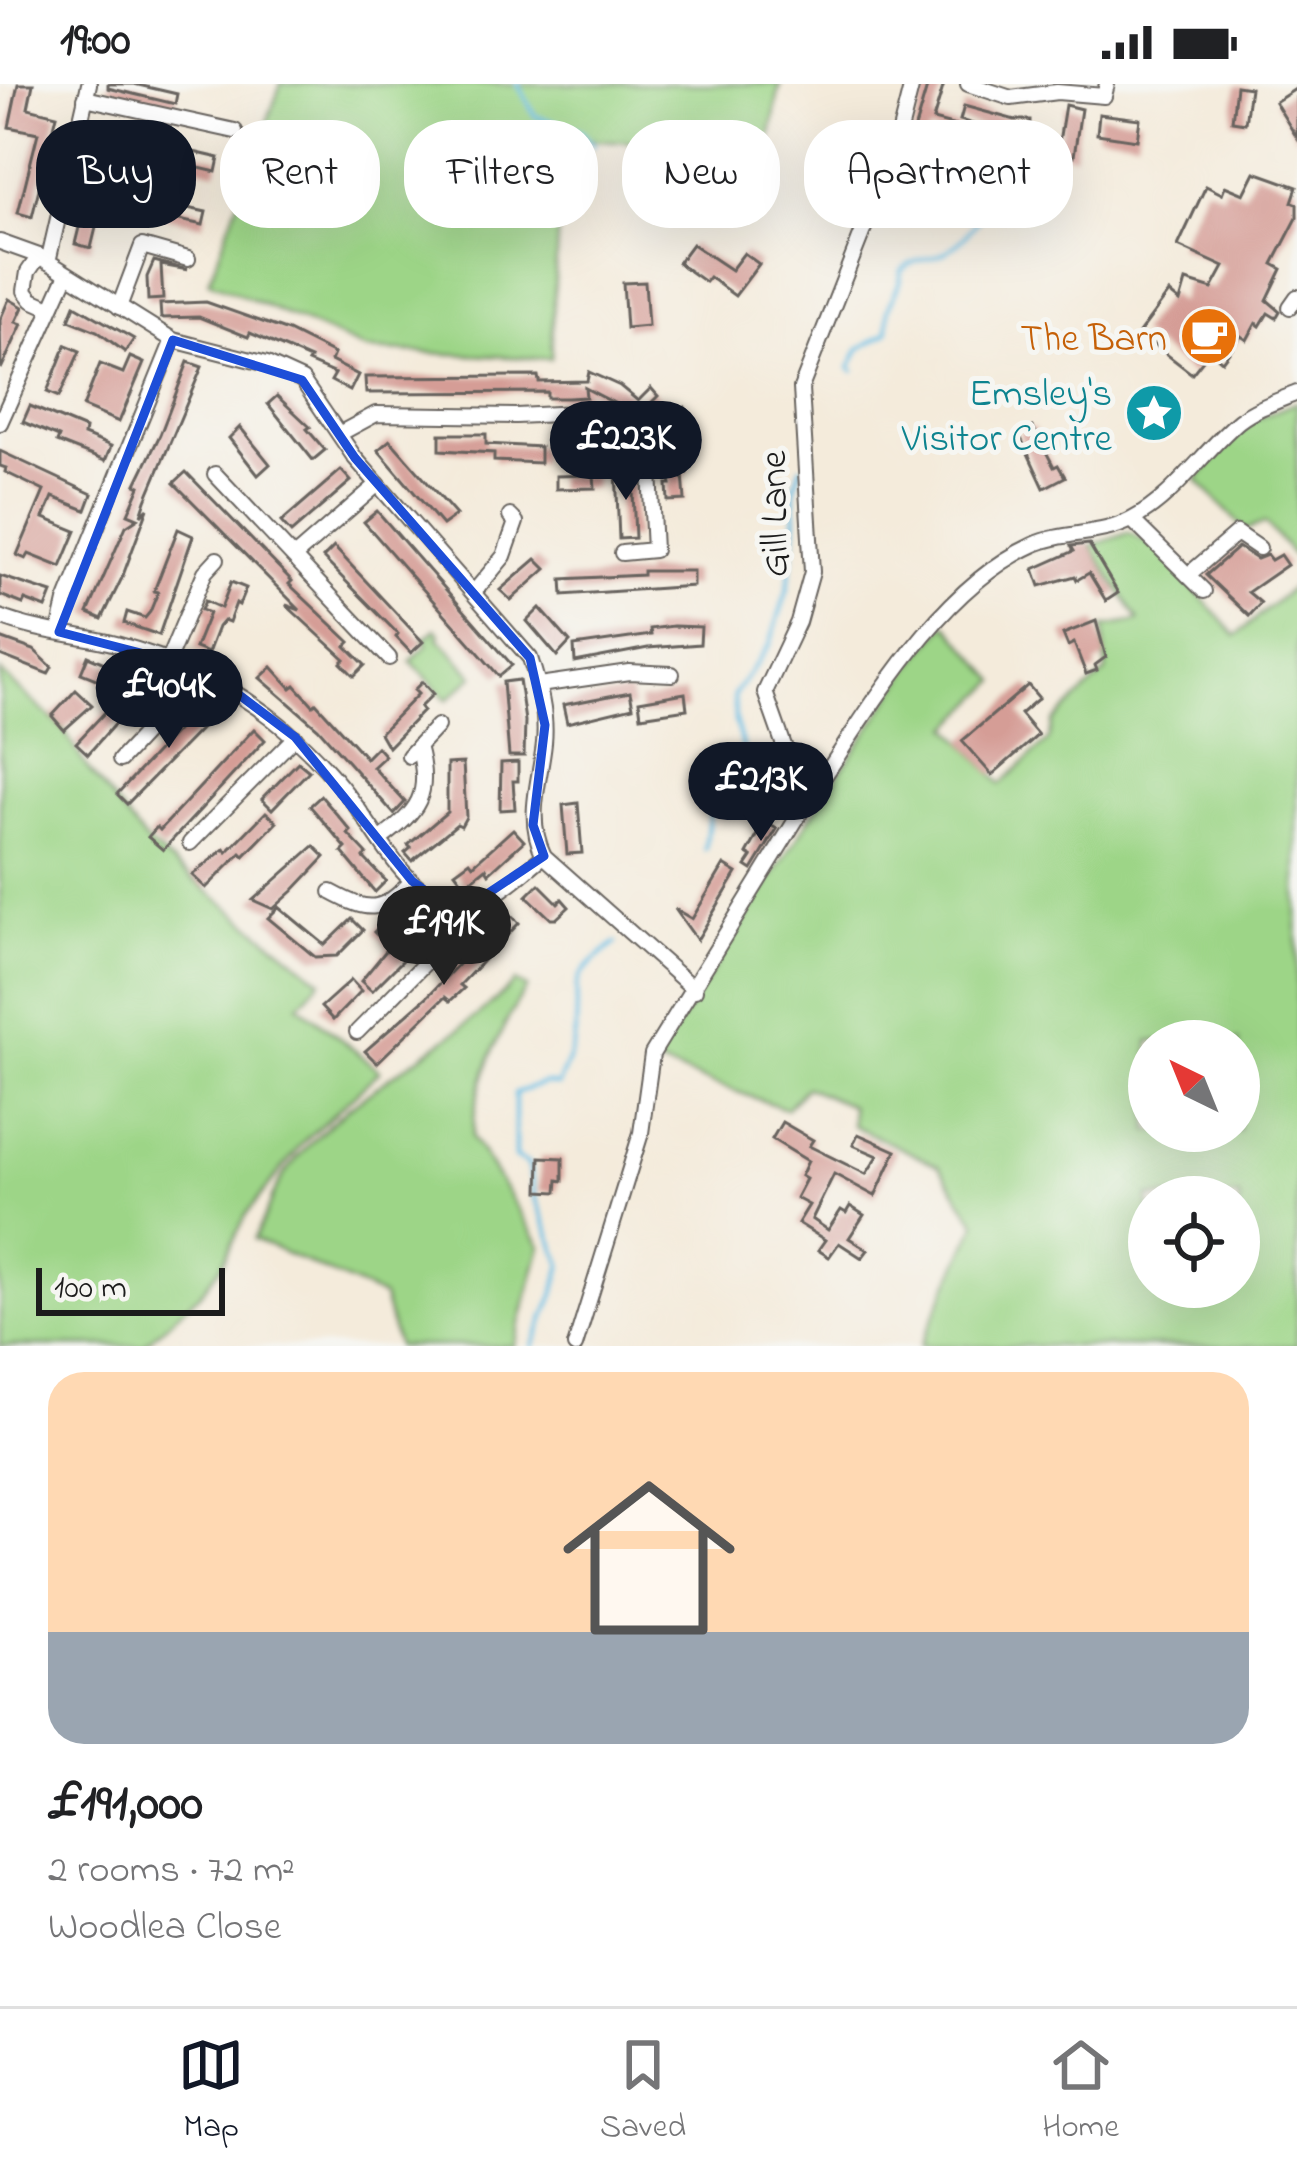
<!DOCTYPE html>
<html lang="en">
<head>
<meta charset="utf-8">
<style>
	:root { --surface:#fff; --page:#f6f6f6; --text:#202124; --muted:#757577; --line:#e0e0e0; --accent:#111827 }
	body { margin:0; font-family:"Indie Flower",sans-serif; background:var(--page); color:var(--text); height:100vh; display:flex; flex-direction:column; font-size:45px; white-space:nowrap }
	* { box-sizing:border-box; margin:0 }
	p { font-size:39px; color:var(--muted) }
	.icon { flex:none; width:66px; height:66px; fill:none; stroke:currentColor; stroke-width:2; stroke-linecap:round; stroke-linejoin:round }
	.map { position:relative; height:1262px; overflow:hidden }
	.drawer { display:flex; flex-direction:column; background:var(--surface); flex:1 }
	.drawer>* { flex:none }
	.hud { position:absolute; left:36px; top:36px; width:1227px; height:108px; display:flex; gap:24px }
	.needle { width:78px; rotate:317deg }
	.buttons { position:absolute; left:1128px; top:936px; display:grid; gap:24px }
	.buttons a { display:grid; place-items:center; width:132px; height:132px; border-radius:50%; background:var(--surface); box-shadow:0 12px 48px #0002; font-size:60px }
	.scale { position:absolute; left:36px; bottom:30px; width:189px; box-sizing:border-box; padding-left:12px; border:6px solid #1c1c1c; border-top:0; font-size:33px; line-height:42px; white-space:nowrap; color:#1c1c1c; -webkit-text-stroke:9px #f6f6f2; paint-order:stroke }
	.price { position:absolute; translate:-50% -102px; padding:0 27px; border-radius:42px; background:var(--accent); color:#fff; font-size:39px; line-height:78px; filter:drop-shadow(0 3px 6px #0008) }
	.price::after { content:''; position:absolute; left:50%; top:72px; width:36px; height:27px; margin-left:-18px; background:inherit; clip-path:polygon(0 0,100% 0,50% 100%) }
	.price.on { background:#222; color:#fff }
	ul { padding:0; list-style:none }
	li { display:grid; align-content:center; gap:24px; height:636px; padding:0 48px }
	li span { display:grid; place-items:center; height:372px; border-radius:36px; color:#555 }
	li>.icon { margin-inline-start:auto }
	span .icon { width:216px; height:216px; fill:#fffc; stroke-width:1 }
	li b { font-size:51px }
	.chip { padding:0 42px; border-radius:48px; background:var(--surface); box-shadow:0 12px 48px #0002; font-size:42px; line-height:108px }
	.chip.on { background:var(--accent); color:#fff }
	.status { display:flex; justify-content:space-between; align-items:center; height:84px; padding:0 60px; background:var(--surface); direction:ltr }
	.status svg { height:33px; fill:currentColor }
	.tab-bar { display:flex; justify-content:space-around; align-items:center; height:168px; border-top:3px solid var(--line); background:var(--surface); font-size:33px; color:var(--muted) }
	.tab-bar a { display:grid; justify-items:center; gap:6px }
	.tab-bar .on { color:var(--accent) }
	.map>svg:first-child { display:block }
	.green { fill:#9dd587; stroke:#5c7852; stroke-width:3; fill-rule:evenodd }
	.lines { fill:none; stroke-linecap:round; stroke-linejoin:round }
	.stream { stroke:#67bfe4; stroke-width:4.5 }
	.building { fill:#d59d96 }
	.minor-casing { stroke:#68645f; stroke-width:18 }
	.minor { stroke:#fff; stroke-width:14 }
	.marked { fill:none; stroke:#1d4ed8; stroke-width:9; stroke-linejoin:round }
	.labels { text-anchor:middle; stroke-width:10; stroke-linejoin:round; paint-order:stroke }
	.food-label { font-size:39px; fill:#c56008; stroke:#f6f6f2; text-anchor:end }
	.culture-label { font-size:39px; fill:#0d838f; stroke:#f6f6f2; text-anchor:end }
	.street-label { font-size:39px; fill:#1c1c1c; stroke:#f6f6f2 }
</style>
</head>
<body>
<div class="status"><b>19:00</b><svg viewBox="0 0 49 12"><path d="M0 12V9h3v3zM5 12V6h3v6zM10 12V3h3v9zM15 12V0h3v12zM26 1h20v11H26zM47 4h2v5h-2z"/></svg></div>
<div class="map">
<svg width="1297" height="1262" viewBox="0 0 1297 1262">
	<rect width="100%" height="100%" fill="#f6f6f2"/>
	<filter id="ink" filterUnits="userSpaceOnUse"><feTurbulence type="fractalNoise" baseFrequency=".00833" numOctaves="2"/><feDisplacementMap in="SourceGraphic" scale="24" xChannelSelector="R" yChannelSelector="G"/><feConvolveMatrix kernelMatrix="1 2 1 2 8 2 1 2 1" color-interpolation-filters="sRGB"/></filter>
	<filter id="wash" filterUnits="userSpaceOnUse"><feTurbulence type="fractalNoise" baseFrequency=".004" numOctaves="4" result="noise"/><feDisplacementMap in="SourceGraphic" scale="48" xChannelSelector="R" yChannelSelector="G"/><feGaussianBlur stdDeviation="2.7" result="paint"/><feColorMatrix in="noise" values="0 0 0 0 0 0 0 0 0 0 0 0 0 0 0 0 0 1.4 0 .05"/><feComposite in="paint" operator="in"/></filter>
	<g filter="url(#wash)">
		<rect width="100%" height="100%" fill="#f4ebdb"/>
		<g class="green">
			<polygon points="281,0 780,0 768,66 562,54 551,275 367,266 209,197"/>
			<polygon points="1297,318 1297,476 1265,439 1245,446 1197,396 1246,339"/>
			<path d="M1128 449 1157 463 1236 552 1297 499V1262H920L977 1139 939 1082 852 1041 851 1022 806 1003 786 1025 654 979 831 701 922 568 947 540 997 597 950 643 1001 700 1049 656 1053 638 1106 588 1104 543 1139 537 1091 462ZM1149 957H1239V1047H1149ZM1149 1113H1239V1203H1149Z"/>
			<polygon points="436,545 441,550 439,554 474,592 447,616 411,577 428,560 424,555"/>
			<polygon points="0,588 63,645 87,684 147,759 321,896 299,921 380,987 304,1057 246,1131 221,1182 202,1207 143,1262 0,1262"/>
			<path d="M515 898 527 904C497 947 476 1000 472 1053L541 1162 514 1262H397L383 1213 254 1155C267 1133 271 1108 286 1088 351 1001 444 970 515 898Z"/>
		</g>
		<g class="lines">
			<g class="stream">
				<polyline points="518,0 535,32 580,46 594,61"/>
				<path d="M854 287 850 284 859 265 888 248V225L900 197 901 187C912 174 929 177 944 169 972 153 994 112 1006 84"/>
				<polyline points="705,765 710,727 744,667 735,637 734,611 770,560 788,504 796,445 794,405 801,383"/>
				<path d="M533 1262 554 1211 562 1180 535 1114 528 1080 515 1073V1009L545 999 558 1001C563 987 572 971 574 956 585 896 557 904 616 859"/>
			</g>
		</g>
		<g id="blocks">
			<g class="building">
				<polygon points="18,0 33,0 28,24 57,31 32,133 18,129 38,49 9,43"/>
				<polygon points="108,0 134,0 177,10 175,20 108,4"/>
				<polygon points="928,0 944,0 933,36 960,43 957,54 929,46 924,67 926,73 963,85 961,64 973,68 975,85 966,86 957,121 943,117 947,106 901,91"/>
				<polygon points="1236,2 1250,4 1245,39 1232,37"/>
				<polygon points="1297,4 1297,54 1275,18"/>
				<polygon points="1065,21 1081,25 1074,72 1059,69 1058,64"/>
				<polygon points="964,22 1015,36 1030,36 1030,49 1004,50 960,36"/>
				<polygon points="1099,30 1140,35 1137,56 1097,50"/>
				<polygon points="129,53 219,74 216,88 126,67"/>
				<polygon points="1255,88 1297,103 1292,118 1297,120 1297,134 1273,180 1282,185 1267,216 1280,227 1276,234 1268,229 1260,242 1256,239 1247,256 1241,252 1222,277 1210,267 1192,290 1139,249 1169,209 1180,218 1186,197 1212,205 1224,183 1178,162 1206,102 1222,110 1225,102 1244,110"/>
				<polygon points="114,108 206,128 203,141 111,122"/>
				<polygon points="86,115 102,119 91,164 75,160"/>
				<polygon points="692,160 731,186 744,169 759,180 735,212 709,193 705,198 678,179"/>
				<polygon points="154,177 188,186 161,181 163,215 148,216 147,193"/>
				<polygon points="645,198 648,242 626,244 623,199"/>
				<polygon points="9,215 23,223 16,238 22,240 1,285 0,236"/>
				<polygon points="206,218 288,247 334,270 331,277 358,291 350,307 331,297 335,290 308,278 310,275 250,249 248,253 199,233 161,234 160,220"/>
				<polygon points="75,221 134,255 125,268 97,247 69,236"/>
				<polygon points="66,261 80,267 59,313 47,308"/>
				<polygon points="130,273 144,279 119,338 83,323 100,280 123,289"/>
				<polygon points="188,278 202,283 146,416 141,431 148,424 122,494 102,535 88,529 126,442 138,434 128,430 140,402 136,400 160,351"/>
				<polygon points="589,288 620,302 638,317 651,304 658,312 649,321 663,336 685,323 689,331 666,345 677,363 681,362 687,390 683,390 685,416 668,417 667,400 671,400 666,375 651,350 631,328 585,304 586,313 568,314 547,314 547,308 366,309 365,293 538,292 539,298 587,297"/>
				<polygon points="277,312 310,343 307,345 325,366 313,376 268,320"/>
				<polygon points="30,322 85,345 84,351 111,362 105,377 57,358 59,353 23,338"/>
				<polygon points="565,341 584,343 587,364 568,366"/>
				<polygon points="240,343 270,380 258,391 229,354"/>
				<polygon points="1033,343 1054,383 1058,381 1065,393 1044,404 1019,350"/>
				<polygon points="440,350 486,350 486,360 540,363 540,379 494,377 494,369 440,366"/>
				<polygon points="390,356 456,431 442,441 378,366"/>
				<polygon points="0,367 92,410 86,426 53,413 44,434 76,447 61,483 29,470 26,475 17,471 44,407 5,388 6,384 0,382"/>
				<polygon points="632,383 635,454 619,455 616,385"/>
				<polygon points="341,386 351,397 291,449 281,438"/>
				<polygon points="186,388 292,497 289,500 350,558 346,562 365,581 354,592 341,579 345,575 286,521 300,526 174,399"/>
				<polygon points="594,391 595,404 556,405 556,392"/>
				<polygon points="377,427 512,581 499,592 364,438"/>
				<polygon points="178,445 193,452 159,551 124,539 127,528 145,534 150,528 158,508 154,507"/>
				<polygon points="1089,460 1118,509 1106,517 1089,489 1077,496 1075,492 1040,502 1034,485 1074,467 1071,462"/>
				<polygon points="334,463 423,558 411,569 396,553 398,550 323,474"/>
				<polygon points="1238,463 1257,475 1267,471 1271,476 1280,471 1287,481 1248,508 1261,519 1249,532 1206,491"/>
				<polygon points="536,475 546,485 511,516 500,506"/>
				<polygon points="643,487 693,487 693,502 563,511 562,495 643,491"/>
				<polygon points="0,492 52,509 46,524 25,516 23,520 0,511"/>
				<polygon points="231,498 246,504 239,521 236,519 229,538 224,536 218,543 208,569 195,564 209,529 201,526 205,517 221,524"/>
				<polygon points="540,524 570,558 557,572 527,537"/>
				<polygon points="1096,537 1106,573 1095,581 1097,586 1086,590 1074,559 1068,562 1063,550"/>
				<polygon points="673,542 701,543 700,560 648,564 575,578 574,562 651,551 650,545"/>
				<polygon points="0,554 34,566 52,583 48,590 0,571"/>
				<polygon points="88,572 116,584 117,580 165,594 159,610 154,616 112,596 116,603 81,589"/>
				<polygon points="272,583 291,604 295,601 313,621 316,619 366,674 377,663 385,672 373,683 405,718 394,730 318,644 260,594"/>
				<polygon points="519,596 525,637 524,672 509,672 503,598"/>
				<polygon points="422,598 433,610 420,623 423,627 388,663 380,649 418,610 414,606"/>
				<polygon points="1028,601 1039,614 1020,630 1038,651 992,691 962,657"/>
				<polygon points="76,606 92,621 64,646 52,632"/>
				<polygon points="630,608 633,623 567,639 563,621"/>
				<polygon points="685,609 687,625 641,632 639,617"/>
				<polygon points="207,615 219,626 127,720 117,710"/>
				<polygon points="107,626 118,636 88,670 76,659"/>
				<polygon points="254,645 265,656 163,766 148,753 157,743 160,746"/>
				<polygon points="298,678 309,687 272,725 262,715"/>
				<polygon points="518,678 518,697 513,697 515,725 500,726 501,679"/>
				<polygon points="463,679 466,733 461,742 457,740 412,777 405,769 411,764 408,761 447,728 447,680"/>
				<polygon points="321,712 351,747 348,750 367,770 364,774 386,797 375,808 342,768 346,764 310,722"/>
				<polygon points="578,719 582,769 567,770 563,721"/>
				<polygon points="266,728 277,738 244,772 241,769 206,804 192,791 224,765 227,768"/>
				<polygon points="765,738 777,745 752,786 746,782 752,773 747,770"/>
				<polygon points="513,745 524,757 489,789 486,784 465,801 455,788 470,777 473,781"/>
				<polygon points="314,762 325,773 293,807 273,825 253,816"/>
				<polygon points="724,781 737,789 697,856 675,825 692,835"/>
				<polygon points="539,800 558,819 562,815 569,823 556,835 551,835 527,812"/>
				<polygon points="408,817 431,838 404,875 372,907 361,897 389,863 374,848 383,839 398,854 412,841 397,825"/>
				<polygon points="279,823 325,861 352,835 363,846 337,872 315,873 268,834"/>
				<polygon points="508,828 519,839 460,901 464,904 450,917 445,913 377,979 365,967 428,912"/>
				<polygon points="351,896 361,907 333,936 321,923"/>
				<polygon points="782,1038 813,1056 809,1062 866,1090 878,1072 853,1061 858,1050 896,1067 875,1112 834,1090 812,1135 828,1146 841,1126 846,1129 850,1122 864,1131 849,1154 868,1166 862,1174 839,1159 829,1173 818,1166 825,1156 798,1139 809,1121 796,1114 806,1095 801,1092 808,1077 772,1055"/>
				<polygon points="540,1073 563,1074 563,1097 558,1096 557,1108 539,1107"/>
			</g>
		</g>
	</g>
	<g filter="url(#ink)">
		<use href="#blocks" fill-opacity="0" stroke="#68645f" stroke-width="3"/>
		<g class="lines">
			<defs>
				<g id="minor">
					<polyline points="968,0 1011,14 1057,8 1104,12 1107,0"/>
					<polyline points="85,14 235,47"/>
					<path d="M0 158 39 172 173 256 267 280 302 296 355 374 530 574C539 602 547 630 544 659 540 699 525 733 544 772L695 906"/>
					<polyline points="39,172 28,188 25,207 32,216 50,224"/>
					<polyline points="48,178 89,0"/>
					<polyline points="119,223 142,162 188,175"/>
					<polyline points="1290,223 1297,213"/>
					<polyline points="0,339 67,190"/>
					<polyline points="339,350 376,330 516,332 577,329 607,337 635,361 650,387 654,466 622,469"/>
					<polyline points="215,390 389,574"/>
					<polyline points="1132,436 1204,507"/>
					<polyline points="294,473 378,400"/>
					<polyline points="1188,491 1237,449 1259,464"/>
					<polyline points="475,507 504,472 516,438 510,432"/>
					<path d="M0 533C38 548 77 550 116 560 181 577 244 607 294 653 314 671 334 693 350 714 378 749 403 807 449 819 486 829 517 792 544 772"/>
					<polyline points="59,548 66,518 173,256"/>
					<polyline points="168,576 205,488 217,475"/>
					<polyline points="539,601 629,588 672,590"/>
					<polyline points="409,672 437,642"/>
					<polyline points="120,676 200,590"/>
					<path d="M805 721C865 634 934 506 1033 461 1064 447 1100 452 1131 436 1175 413 1202 368 1239 337 1256 324 1278 317 1297 309"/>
					<path d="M381 755C418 727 432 711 418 662"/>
					<polyline points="190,759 295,653"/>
					<path d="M331 808C370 829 381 829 412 797"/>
					<polyline points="357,948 430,874 457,821"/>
					<polyline points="575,1262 641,1049 652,970 805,721 765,608 798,538 812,488 801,304 896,63 912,0"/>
				</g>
			</defs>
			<use href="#minor" class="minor-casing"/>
			<use href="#minor" class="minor"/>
		</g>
	</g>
	<path class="marked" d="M173 256 302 296 355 374 530 574 545 641 533 741 544 772 472 820 435 814 412 797 295 653 238 610 168 576 59 548Z"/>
	<defs>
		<symbol id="cafe-disc" viewBox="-11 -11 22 22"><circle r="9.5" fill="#e8710a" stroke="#f6f6f2"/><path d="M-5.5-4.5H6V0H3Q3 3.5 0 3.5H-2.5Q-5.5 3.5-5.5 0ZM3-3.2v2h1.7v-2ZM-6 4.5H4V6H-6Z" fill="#fff"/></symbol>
		<symbol id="sight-disc" viewBox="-11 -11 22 22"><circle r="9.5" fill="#0f9aa8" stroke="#f6f6f2"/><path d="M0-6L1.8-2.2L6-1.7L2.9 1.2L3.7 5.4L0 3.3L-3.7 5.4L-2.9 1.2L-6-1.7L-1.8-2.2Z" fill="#fff"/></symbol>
	</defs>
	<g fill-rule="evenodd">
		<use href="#cafe-disc" x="1176" y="219" width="66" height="66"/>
		<use href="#sight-disc" x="1121" y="296" width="66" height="66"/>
	</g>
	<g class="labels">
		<g class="food-label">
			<text x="1167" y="266">The Barn</text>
		</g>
		<g class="culture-label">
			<text x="1112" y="321">Emsley's<tspan x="1112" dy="45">Visitor Centre</tspan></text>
		</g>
		<g class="street-label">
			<text transform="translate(772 430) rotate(-91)" y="14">Gill Lane</text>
		</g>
	</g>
</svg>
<div class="buttons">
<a><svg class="needle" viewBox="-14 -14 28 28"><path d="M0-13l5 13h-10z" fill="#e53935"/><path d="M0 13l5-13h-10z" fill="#757577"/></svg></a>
<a><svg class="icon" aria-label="locate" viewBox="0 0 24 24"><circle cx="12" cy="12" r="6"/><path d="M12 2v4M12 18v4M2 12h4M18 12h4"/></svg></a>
</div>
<div class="scale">100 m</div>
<b class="price" style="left:626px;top:419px">£223K</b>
<b class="price" style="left:169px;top:667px">£404K</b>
<b class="price" style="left:761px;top:760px">£213K</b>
<b class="price on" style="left:444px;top:904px">£191K</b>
<div class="hud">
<a class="chip on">Buy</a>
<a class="chip">Rent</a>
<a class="chip">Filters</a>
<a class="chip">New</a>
<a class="chip">Apartment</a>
</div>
</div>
<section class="drawer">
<ul>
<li><span style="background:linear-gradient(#ffd9b3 70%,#9aa5b1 0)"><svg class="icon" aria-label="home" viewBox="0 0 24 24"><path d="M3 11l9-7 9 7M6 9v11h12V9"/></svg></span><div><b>£191,000</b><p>2 rooms · 72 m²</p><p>Woodlea Close</p></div></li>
</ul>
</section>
<nav class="tab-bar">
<a class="on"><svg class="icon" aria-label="map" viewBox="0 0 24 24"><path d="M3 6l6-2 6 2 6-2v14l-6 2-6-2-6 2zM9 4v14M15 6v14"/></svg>Map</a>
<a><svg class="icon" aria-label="saved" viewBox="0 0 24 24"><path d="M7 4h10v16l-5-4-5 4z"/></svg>Saved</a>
<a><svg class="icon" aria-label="home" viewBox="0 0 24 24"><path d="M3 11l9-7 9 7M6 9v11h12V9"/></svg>Home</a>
</nav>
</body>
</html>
